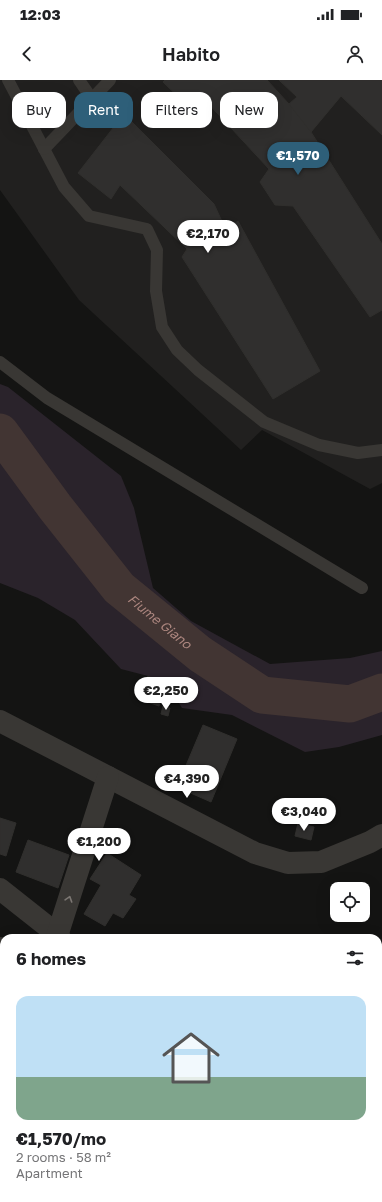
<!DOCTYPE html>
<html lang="en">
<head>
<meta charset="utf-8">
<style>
	:root { --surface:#fff; --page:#f2f2f2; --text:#202124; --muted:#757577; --line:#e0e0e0; --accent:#2e5f79 }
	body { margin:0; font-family:"Golos Text",sans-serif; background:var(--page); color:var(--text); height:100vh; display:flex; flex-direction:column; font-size:15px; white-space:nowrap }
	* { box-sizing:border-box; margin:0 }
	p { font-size:13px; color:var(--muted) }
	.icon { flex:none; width:22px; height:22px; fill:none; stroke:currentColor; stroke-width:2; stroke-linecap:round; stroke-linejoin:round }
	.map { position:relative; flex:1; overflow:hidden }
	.sheet { position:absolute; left:0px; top:854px; width:382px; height:268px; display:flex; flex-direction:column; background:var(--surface); border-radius:12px 12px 0 0; box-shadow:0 4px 16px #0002 }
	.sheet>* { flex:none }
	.guide { position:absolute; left:12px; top:12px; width:358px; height:36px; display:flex; gap:8px }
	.buttons { position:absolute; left:330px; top:802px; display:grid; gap:8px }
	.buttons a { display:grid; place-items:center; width:40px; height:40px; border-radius:8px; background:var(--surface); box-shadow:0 4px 16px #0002; font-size:20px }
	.price { position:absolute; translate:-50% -34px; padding:0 9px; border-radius:14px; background:#fff; color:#222; font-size:13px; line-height:26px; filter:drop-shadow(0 1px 2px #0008) }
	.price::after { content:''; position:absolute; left:50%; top:24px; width:12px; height:9px; margin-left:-6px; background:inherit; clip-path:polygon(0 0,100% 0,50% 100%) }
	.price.selected { background:var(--accent); color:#fff }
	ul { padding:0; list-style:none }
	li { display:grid; align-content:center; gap:8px; height:212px; padding:0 16px }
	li+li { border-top:1px solid var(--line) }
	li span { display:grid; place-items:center; height:124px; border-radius:12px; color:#555 }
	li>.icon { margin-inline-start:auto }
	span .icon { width:72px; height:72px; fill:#fffc; stroke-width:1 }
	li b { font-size:17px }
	h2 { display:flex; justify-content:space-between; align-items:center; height:48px; padding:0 16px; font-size:17px }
	.chip { padding:0 14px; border-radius:12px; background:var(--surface); box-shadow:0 4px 16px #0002; font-size:14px; line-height:36px }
	.chip.selected { background:var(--accent); color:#fff }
	.status { display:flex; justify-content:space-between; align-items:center; height:28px; padding:0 20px; background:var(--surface); direction:ltr }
	.status svg { height:11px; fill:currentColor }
	header { display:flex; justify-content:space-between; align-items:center; height:52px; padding:0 16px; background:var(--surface); font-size:18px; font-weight:600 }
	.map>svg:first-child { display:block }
	.built { fill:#21201f }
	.green { fill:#2a232b }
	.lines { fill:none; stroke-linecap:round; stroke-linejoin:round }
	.river { stroke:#423533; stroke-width:37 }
	.building { fill:#302f2e; stroke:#302f2d }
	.service { stroke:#393734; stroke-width:12 }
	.minor { stroke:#393734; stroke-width:22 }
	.tertiary { stroke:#393734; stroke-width:22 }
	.rail-casing { stroke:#524e4b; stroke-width:4.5 }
	.rail { stroke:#0f0f0e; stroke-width:3; stroke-dasharray:9; stroke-linecap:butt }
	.oneway { stroke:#7c7773 }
	.labels { text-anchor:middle; stroke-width:4; stroke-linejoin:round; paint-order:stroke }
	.water-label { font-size:13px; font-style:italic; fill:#ac867f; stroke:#0f0f0e }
</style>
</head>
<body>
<div class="status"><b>12:03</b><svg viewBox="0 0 49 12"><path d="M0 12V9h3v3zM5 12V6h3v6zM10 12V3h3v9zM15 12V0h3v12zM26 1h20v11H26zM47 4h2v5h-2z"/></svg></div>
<header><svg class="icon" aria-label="back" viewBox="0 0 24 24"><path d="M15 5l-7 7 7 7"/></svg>Habito<svg class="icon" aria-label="person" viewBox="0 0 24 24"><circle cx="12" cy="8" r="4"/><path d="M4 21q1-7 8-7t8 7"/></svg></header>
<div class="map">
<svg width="382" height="1122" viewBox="0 0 382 1122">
	<rect width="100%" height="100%" fill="#141413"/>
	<polygon class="built" points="0,0 382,0 382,403 370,409 262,350 241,370 79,220 0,110"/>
	<polygon class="green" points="0,304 8,307 121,396 134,428 153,508 191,541 270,584 350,578 382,571 382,655 339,667 305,672 232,635 182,628 167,604 148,596 121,589 75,540 38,518 0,503"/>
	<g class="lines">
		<path class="river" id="s1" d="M0 352 55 427 119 508 200 574 262 615 350 624 382 612"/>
	</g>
	<g class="building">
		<polygon points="165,0 267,0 289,24 311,52 382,164 382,230 370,237 293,126 275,125 260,102 269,89 204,19 194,32 163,2"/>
		<polygon points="279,0 382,0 382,55 341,16 311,52 289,24 297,17"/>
		<polygon points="124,34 214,124 226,150 238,141 320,291 273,319 182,177 187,169 120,105 111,119 78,93"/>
		<polygon points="148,596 167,604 159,626 139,619"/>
		<polygon points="163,626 170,628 168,636 161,634"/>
		<polygon points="203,645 237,659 211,722 177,707"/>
		<polygon points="0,738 16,743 6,776 0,774"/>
		<polygon points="298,743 314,747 311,760 295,756"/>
		<polygon points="28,760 69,775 58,808 16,792"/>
		<polygon points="107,773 141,795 129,815 136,819 123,838 113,833 105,846 84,834 101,805 90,799"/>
		<polygon points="4,905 4,914 0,912"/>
		<polygon points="0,920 4,923 4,945 0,952"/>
		<polygon points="4,1024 4,1036 0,1033 0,1030"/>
		<polygon points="378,1024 382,1026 382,1048 378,1054"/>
		<polygon points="153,1118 189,1118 187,1122 160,1122"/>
		<polygon points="222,1118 267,1118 265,1122 223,1122 220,1120"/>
		<polygon points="286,1118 361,1118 359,1122 292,1122"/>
	</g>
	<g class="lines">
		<g class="service">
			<polyline points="8,0 64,107 89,136 147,149 157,170 156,211 162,247 177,270 198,290 264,342 319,365 358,373 382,370"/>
			<polyline points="79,0 92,19"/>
			<polyline points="44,69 110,0"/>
			<polyline points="0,282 47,318 362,508"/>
		</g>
		<g class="minor">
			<polyline points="0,641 255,773 288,783 321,782 370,762 382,755"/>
			<polyline points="0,809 48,847 60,858"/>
			<polyline points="57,856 108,697"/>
		</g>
		<g class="tertiary">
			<polyline points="0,868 4,870"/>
			<polyline points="378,1099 382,1102"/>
		</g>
		<defs>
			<g id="rail">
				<polyline points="0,1081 4,1084"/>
				<polyline points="55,1118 61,1122"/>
			</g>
		</defs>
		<use href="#rail" class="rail-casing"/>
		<use href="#rail" class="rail"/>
	</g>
	<defs><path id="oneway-chevron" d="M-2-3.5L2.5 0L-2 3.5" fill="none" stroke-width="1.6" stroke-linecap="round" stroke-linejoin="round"/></defs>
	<use class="oneway" href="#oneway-chevron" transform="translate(69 819) rotate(-72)"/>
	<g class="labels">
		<g class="water-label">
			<text dy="5" stroke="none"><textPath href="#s1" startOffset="249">Fiume Giano</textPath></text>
		</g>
	</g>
</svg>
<div class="buttons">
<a><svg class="icon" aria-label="locate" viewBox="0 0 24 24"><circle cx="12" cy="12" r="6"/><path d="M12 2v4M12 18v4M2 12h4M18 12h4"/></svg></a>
</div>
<b class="price selected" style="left:298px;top:96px">€1,570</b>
<b class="price" style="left:208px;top:174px">€2,170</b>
<b class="price" style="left:166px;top:631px">€2,250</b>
<b class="price" style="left:187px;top:719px">€4,390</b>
<b class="price" style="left:304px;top:752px">€3,040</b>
<b class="price" style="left:99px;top:782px">€1,200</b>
<div class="guide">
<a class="chip">Buy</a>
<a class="chip selected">Rent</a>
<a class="chip">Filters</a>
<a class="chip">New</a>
</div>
<section class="sheet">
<h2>6 homes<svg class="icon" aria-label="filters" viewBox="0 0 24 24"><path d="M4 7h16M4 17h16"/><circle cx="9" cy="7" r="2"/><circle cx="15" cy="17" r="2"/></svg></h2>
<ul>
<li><span style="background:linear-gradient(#bfe0f5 65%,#7fa58c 0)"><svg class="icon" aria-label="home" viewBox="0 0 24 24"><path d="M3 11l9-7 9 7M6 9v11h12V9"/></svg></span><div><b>€1,570/mo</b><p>2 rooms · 58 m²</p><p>Apartment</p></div></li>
</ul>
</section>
</div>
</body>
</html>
